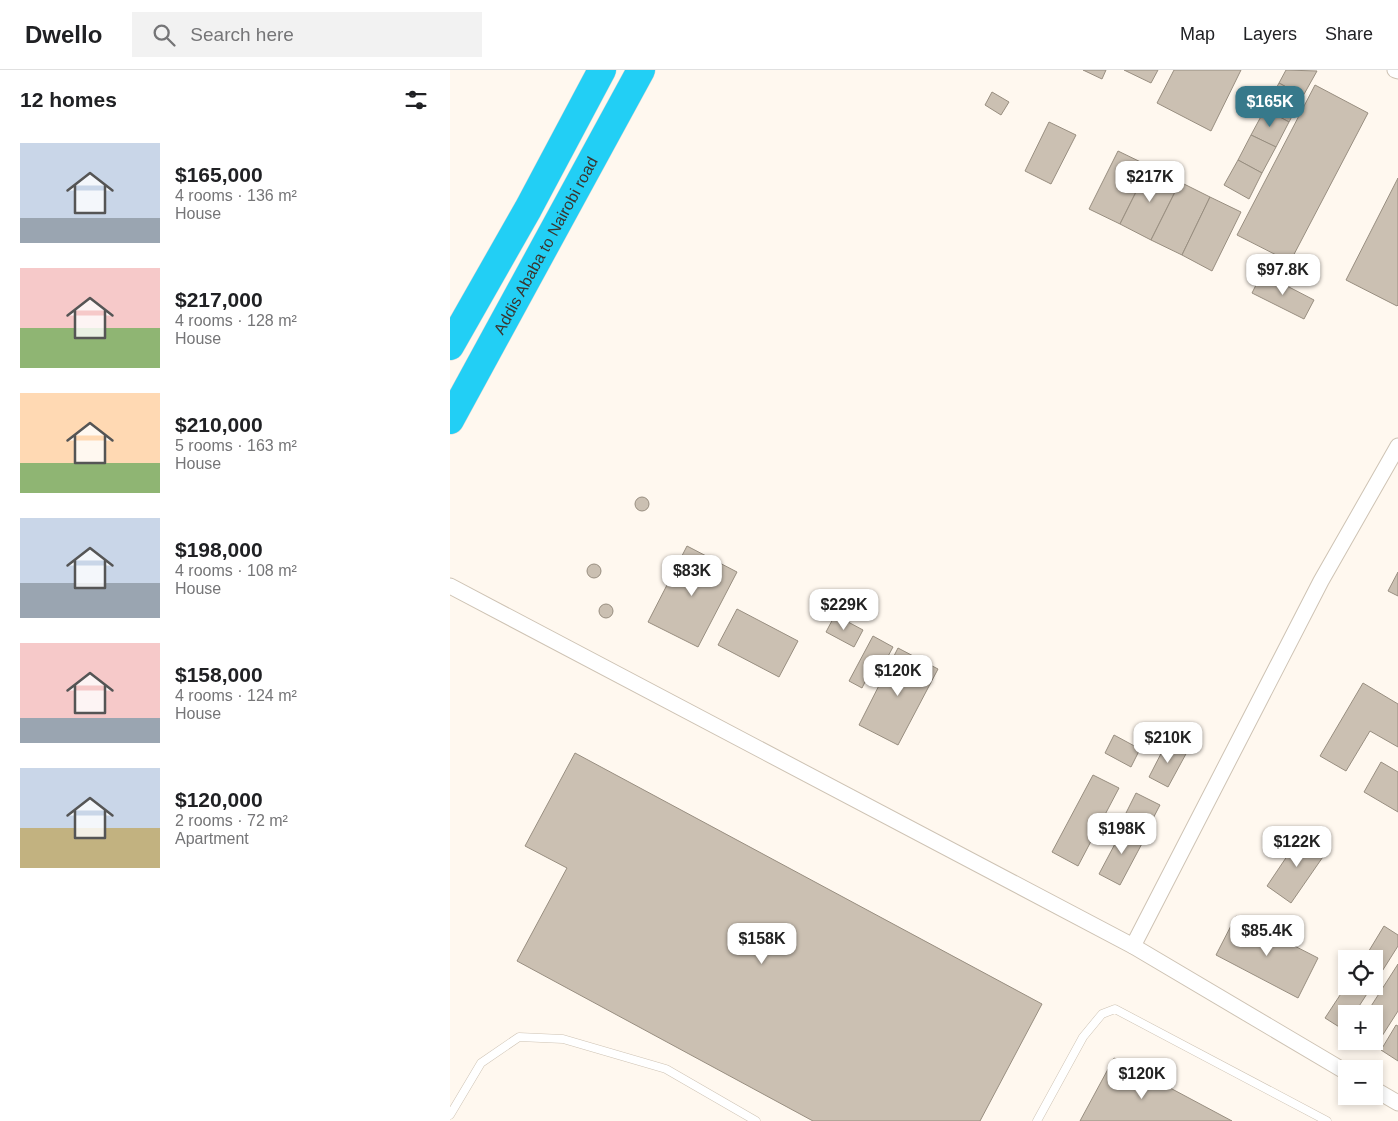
<!DOCTYPE html>
<html lang="en">
<head>
<meta charset="utf-8">
<style>
	:root { --surface:#fff; --page:#f2f2f2; --text:#202124; --muted:#757577; --line:#e0e0e0; --accent:#37798b }
	body { margin:0; font-family:Arial,sans-serif; background:var(--page); color:var(--text); height:100vh; display:flex; flex-direction:column; font-size:19px; white-space:nowrap }
	* { box-sizing:border-box; margin:0 }
	p { font-size:16px; color:var(--muted) }
	.icon { flex:none; width:28px; height:28px; fill:none; stroke:currentColor; stroke-width:2; stroke-linecap:round; stroke-linejoin:round }
	.map { position:relative; flex:1; overflow:hidden }
	.side { display:flex; flex-direction:column; background:var(--surface); width:450px }
	.side>* { flex:none }
	.buttons { position:absolute; left:888px; top:880px; display:grid; gap:10px }
	.buttons a { display:grid; place-items:center; width:45px; height:45px; border-radius:0px; background:var(--surface); box-shadow:0 2px 8px #0003; font-size:25px }
	.price { position:absolute; translate:-50% -42px; padding:0 11px; border-radius:10px; background:#fff; color:#222; font-size:16px; line-height:32px; filter:drop-shadow(0 1px 2px #0008) }
	.price::after { content:''; position:absolute; left:50%; top:30px; width:15px; height:11px; margin-left:-8px; background:inherit; clip-path:polygon(0 0,100% 0,50% 100%) }
	.price.current { background:var(--accent); color:#fff }
	ul { padding:0; list-style:none }
	li { display:flex; align-items:center; gap:15px; height:125px; padding:0 20px }
	li span { display:grid; place-items:center; flex:none; width:140px; height:100px; border-radius:0px; color:#555 }
	li>.icon { margin-inline-start:auto }
	span .icon { width:60px; height:60px; fill:#fffc; stroke-width:1 }
	li b { font-size:21px }
	h2 { display:flex; justify-content:space-between; align-items:center; height:60px; padding:0 20px; font-size:21px }
	header { display:flex; align-items:center; gap:30px; box-sizing:border-box; height:70px; padding:0 25px; background:var(--surface); border-bottom:1px solid var(--line) }
	header strong { font-size:24px }
	nav { display:flex; gap:28px; margin-inline-start:auto; font-size:18px }
	.search { width:350px; height:45px; background:var(--page); display:flex; align-items:center; gap:12px; box-sizing:border-box; padding:0 18px; border-radius:0px; color:var(--muted); font-size:19px }
	main { display:flex; flex:1; min-height:0 }
	.map>svg:first-child { display:block }
	.building { fill:#cbc0b2; stroke:#988e80 }
	.lines { fill:none; stroke-linecap:round; stroke-linejoin:round }
	.lane-casing { stroke:#cec3b4; stroke-width:9 }
	.street-casing { stroke:#cec3b4; stroke-width:17 }
	.highway-casing { stroke:#d8d7d5; stroke-width:29 }
	.lane { stroke:#fff; stroke-width:8 }
	.street { stroke:#fff; stroke-width:15 }
	.highway { stroke:#22cff5; stroke-width:28 }
	.labels { text-anchor:middle; stroke-width:4.5; stroke-linejoin:round; paint-order:stroke }
	.street-label { font-size:16px; fill:#3a352f; stroke:#fff }
</style>
</head>
<body>
<header>
<strong>Dwello</strong>
<div class="search"><svg class="icon" aria-label="search" viewBox="0 0 24 24"><circle cx="10" cy="10" r="6"/><path d="M15 15l6 6"/></svg>Search here</div>
<nav><a>Map</a><a>Layers</a><a>Share</a></nav>
</header>
<main>
<section class="side">
<h2>12 homes<svg class="icon" aria-label="filters" viewBox="0 0 24 24"><path d="M4 7h16M4 17h16"/><circle cx="9" cy="7" r="2"/><circle cx="15" cy="17" r="2"/></svg></h2>
<ul>
<li><span style="background:linear-gradient(#c9d6e8 75%,#9aa5b1 0)"><svg class="icon" aria-label="home" viewBox="0 0 24 24"><path d="M3 11l9-7 9 7M6 9v11h12V9"/></svg></span><div><b>$165,000</b><p>4 rooms · 136 m²</p><p>House</p></div></li>
<li><span style="background:linear-gradient(#f6c9c9 60%,#8fb573 0)"><svg class="icon" aria-label="home" viewBox="0 0 24 24"><path d="M3 11l9-7 9 7M6 9v11h12V9"/></svg></span><div><b>$217,000</b><p>4 rooms · 128 m²</p><p>House</p></div></li>
<li><span style="background:linear-gradient(#ffd9b3 70%,#8fb573 0)"><svg class="icon" aria-label="home" viewBox="0 0 24 24"><path d="M3 11l9-7 9 7M6 9v11h12V9"/></svg></span><div><b>$210,000</b><p>5 rooms · 163 m²</p><p>House</p></div></li>
<li><span style="background:linear-gradient(#c9d6e8 65%,#9aa5b1 0)"><svg class="icon" aria-label="home" viewBox="0 0 24 24"><path d="M3 11l9-7 9 7M6 9v11h12V9"/></svg></span><div><b>$198,000</b><p>4 rooms · 108 m²</p><p>House</p></div></li>
<li><span style="background:linear-gradient(#f6c9c9 75%,#9aa5b1 0)"><svg class="icon" aria-label="home" viewBox="0 0 24 24"><path d="M3 11l9-7 9 7M6 9v11h12V9"/></svg></span><div><b>$158,000</b><p>4 rooms · 124 m²</p><p>House</p></div></li>
<li><span style="background:linear-gradient(#c9d6e8 60%,#c2b280 0)"><svg class="icon" aria-label="home" viewBox="0 0 24 24"><path d="M3 11l9-7 9 7M6 9v11h12V9"/></svg></span><div><b>$120,000</b><p>2 rooms · 72 m²</p><p>Apartment</p></div></li>
</ul>
</section>
<div class="map">
<svg width="948" height="1051" viewBox="0 0 948 1051">
	<rect width="100%" height="100%" fill="#fff8ef"/>
	<g class="building">
		<polygon points="633,0 656,0 652,9"/>
		<polygon points="674,0 708,0 701,13"/>
		<polygon points="724,0 791,0 761,61 707,33"/>
		<polygon points="836,0 867,1 853,26 829,13"/>
		<polygon points="829,13 853,26 839,52 815,39"/>
		<polygon points="865,15 918,43 840,192 787,165"/>
		<polygon points="542,22 559,32 551,45 535,35"/>
		<polygon points="815,39 839,52 826,77 801,65"/>
		<polygon points="599,52 626,65 601,114 575,101"/>
		<polygon points="801,65 826,77 812,103 788,90"/>
		<polygon points="668,81 699,96 670,154 639,139"/>
		<polygon points="788,90 812,103 799,129 774,115"/>
		<polygon points="699,96 730,112 701,170 670,154"/>
		<polygon points="948,108 948,235 947,236 896,210"/>
		<polygon points="730,112 760,127 732,185 701,170"/>
		<polygon points="760,127 791,142 762,201 732,185"/>
		<polygon points="812,203 864,230 854,249 802,223"/>
		<circle cx="192" cy="434" r="7"/>
		<polygon points="237,476 287,502 248,577 198,552"/>
		<circle cx="144" cy="501" r="7"/>
		<polygon points="948,502 948,526 938,521"/>
		<circle cx="156" cy="541" r="7"/>
		<polygon points="287,539 348,571 329,607 268,575"/>
		<polygon points="385,545 413,560 404,577 376,562"/>
		<polygon points="423,566 443,577 436,590 428,586 412,618 399,611"/>
		<polygon points="448,578 488,599 448,675 409,655"/>
		<polygon points="913,613 948,634 948,677 920,661 896,701 870,686"/>
		<polygon points="664,665 690,679 681,697 655,683"/>
		<polygon points="717,672 737,682 718,717 699,707"/>
		<polygon points="125,683 592,934 530,1051 363,1051 67,891 117,798 75,776"/>
		<polygon points="931,692 948,702 948,742 914,722"/>
		<polygon points="643,705 669,718 628,796 602,782"/>
		<polygon points="686,723 710,735 697,760 674,747"/>
		<polygon points="675,755 696,766 670,815 649,804"/>
		<polygon points="852,764 877,781 841,833 817,816"/>
		<polygon points="786,846 868,888 848,928 766,885"/>
		<polygon points="934,856 948,865 948,876 924,914 924,889 914,889"/>
		<polygon points="948,894 948,941 925,977 917,971 924,971 924,944 916,944"/>
		<polygon points="896,916 922,916 904,944 896,944 896,956 894,960 875,948"/>
		<polygon points="946,955 948,956 948,991 931,980"/>
		<polygon points="664,988 782,1051 630,1051"/>
	</g>
	<g class="lines">
		<defs>
			<g id="lane">
				<polyline points="0,1045 31,993 69,967 113,969 216,999 306,1051"/>
				<polyline points="587,1051 633,967 652,944 665,939 877,1051"/>
			</g>
			<g id="street">
				<polyline points="945,0 948,1"/>
				<polyline points="0,516 683,876 896,1002"/>
				<polyline points="683,876 871,511 948,376"/>
				<polyline points="924,1019 948,1033"/>
			</g>
			<g id="highway">
				<polyline points="0,276 78,139 152,0"/>
				<path id="s1" d="M0 350 191 0"/>
			</g>
		</defs>
		<use href="#lane" class="lane-casing"/>
		<use href="#street" class="street-casing"/>
		<use href="#highway" class="highway-casing"/>
		<use href="#lane" class="lane"/>
		<use href="#street" class="street"/>
		<use href="#highway" class="highway"/>
	</g>
	<g class="labels">
		<g class="street-label">
			<text dy="6" stroke="none"><textPath href="#s1" startOffset="199">Addis Ababa to Nairobi road</textPath></text>
		</g>
	</g>
</svg>
<div class="buttons">
<a><svg class="icon" aria-label="locate" viewBox="0 0 24 24"><circle cx="12" cy="12" r="6"/><path d="M12 2v4M12 18v4M2 12h4M18 12h4"/></svg></a>
<a>+</a>
<a>−</a>
</div>
<b class="price current" style="left:820px;top:58px">$165K</b>
<b class="price" style="left:700px;top:133px">$217K</b>
<b class="price" style="left:833px;top:226px">$97.8K</b>
<b class="price" style="left:242px;top:527px">$83K</b>
<b class="price" style="left:394px;top:561px">$229K</b>
<b class="price" style="left:448px;top:627px">$120K</b>
<b class="price" style="left:718px;top:694px">$210K</b>
<b class="price" style="left:672px;top:785px">$198K</b>
<b class="price" style="left:847px;top:798px">$122K</b>
<b class="price" style="left:817px;top:887px">$85.4K</b>
<b class="price" style="left:312px;top:895px">$158K</b>
<b class="price" style="left:692px;top:1030px">$120K</b>
</div>
</main>
</body>
</html>
